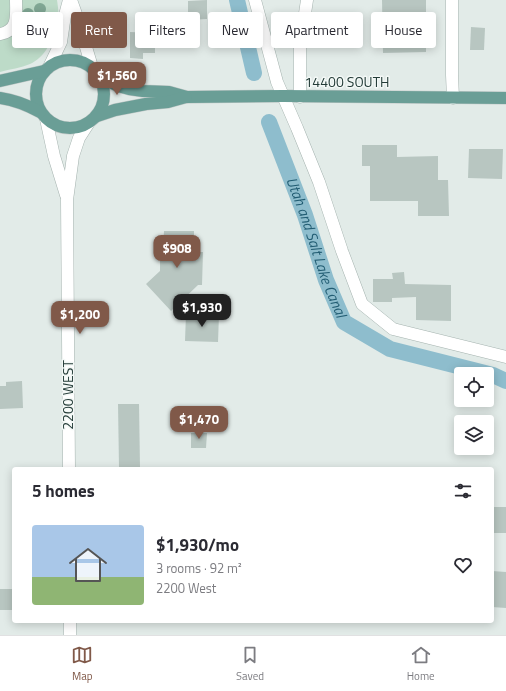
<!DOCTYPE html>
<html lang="en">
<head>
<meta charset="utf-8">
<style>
	:root { --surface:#fff; --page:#f7f7f7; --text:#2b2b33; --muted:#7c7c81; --line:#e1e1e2; --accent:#805949 }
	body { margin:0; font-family:"Titillium Web",sans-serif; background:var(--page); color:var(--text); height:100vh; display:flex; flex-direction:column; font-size:15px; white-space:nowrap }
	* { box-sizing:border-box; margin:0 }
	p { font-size:13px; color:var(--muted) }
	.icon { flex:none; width:22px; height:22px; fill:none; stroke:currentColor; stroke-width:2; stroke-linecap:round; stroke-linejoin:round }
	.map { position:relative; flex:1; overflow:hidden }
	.details { position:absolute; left:12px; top:467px; width:482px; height:156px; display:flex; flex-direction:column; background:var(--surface); border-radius:4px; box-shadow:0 2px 10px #0003 }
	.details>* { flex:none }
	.banner { position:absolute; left:12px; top:12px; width:482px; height:36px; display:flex; gap:8px }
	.fabs { position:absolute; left:454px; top:367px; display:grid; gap:8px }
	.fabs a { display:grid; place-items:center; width:40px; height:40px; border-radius:4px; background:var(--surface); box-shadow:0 2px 10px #0003; font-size:20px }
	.price { position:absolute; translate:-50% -34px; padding:0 9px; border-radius:8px; background:var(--accent); color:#fff; font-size:13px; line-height:26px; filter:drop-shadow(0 1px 2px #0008) }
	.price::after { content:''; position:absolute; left:50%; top:24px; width:12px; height:9px; margin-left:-6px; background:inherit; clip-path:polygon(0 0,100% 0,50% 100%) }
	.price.active { background:#222; color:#fff }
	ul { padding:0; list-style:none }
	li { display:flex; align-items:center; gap:12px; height:100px; padding:0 20px }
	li+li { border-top:1px solid var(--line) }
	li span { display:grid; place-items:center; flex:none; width:112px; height:80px; border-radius:4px; color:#555 }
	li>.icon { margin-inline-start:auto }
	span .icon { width:48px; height:48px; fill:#fffc; stroke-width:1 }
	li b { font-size:17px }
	h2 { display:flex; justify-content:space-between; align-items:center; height:48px; padding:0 20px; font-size:17px }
	.pill { padding:0 14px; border-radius:4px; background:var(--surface); box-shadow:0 2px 10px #0003; font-size:14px; line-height:36px }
	.pill.active { background:var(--accent); color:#fff }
	.menu { display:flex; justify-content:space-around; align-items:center; height:56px; border-top:1px solid var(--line); background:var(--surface); font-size:11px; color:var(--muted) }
	.menu a { display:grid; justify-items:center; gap:2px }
	.menu .active { color:var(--accent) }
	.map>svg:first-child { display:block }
	.green { fill:#bddbc8 }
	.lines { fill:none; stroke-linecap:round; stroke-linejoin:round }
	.canal { stroke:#8ebdcd; stroke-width:16 }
	.building { fill:#b8c6c1 }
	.minor-casing { stroke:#a5b3af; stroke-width:13 }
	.major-casing { stroke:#c1c8c7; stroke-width:13 }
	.minor { stroke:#fff; stroke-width:12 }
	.major { stroke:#6a9e96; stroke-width:12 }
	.tree { fill:#80a794 }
	.labels { text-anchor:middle; stroke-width:3; stroke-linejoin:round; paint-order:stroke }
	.street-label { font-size:14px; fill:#233b37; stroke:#f3f8f6 }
	.water-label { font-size:15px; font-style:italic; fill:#225d73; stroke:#f3f8f6 }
</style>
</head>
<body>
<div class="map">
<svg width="506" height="635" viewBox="0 0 506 635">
	<rect width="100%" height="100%" fill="#e2ebe8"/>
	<path class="green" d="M0 0H57C60 19 59 31 48 47 44 54 37 61 30 64 21 68 10 69 0 72Z"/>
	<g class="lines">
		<g class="canal">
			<polyline points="237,0 254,73"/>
			<path id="s1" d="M269 122 305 215 326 280 344 322 390 349 493 375 506 381"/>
		</g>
	</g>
	<g class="building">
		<polygon points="207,0 207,19 188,20 188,1"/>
		<polygon points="382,0 426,0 426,52 383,53"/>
		<polygon points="154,12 169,12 169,30 154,29"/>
		<polygon points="471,27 485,28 484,50 470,50"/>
		<polygon points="130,32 155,33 155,53 143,53 143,59 130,58"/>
		<polygon points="362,145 397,145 397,157 438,156 438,180 448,180 449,216 418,216 418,201 370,201 370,166 362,166"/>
		<polygon points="469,149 503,149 502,179 468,178"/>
		<polygon points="164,231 194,231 194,252 203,252 202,285 198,285 171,311 146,284 160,271 160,251 163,249"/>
		<polygon points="404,272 405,284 451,285 451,321 416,320 416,297 392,298 392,302 373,302 373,279 393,279 392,273"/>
		<polygon points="186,314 219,315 218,342 185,341"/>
		<polygon points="22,381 23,408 0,409 0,386 6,386 6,382"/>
		<polygon points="118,404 139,404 140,467 119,468"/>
		<polygon points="191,433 207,433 206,448 191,448"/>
		<rect x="492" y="507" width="14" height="26"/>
		<polygon points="492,571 506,572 506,608 492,607"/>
		<rect x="0" y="589" width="14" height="21"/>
	</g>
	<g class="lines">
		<defs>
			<g id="minor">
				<polyline points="71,0 76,14 92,67"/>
				<polyline points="255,0 277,82 297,128 319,182 342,251 362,304 393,329 506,357"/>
				<polyline points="452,0 452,75 453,98"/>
				<path d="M0 34C19 31 16 15 16 0"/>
				<polyline points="49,67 61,42 65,15 69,0"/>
				<polyline points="300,97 300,47 307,0"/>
				<polyline points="46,119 54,156 66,195"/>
				<polyline points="69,469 67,200 73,156 79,138 88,124"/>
				<polyline points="70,621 70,635"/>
			</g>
			<g id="major">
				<circle cx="70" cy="94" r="34"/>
				<polyline points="98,74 108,81 118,86 129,89 143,91 169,92 187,97 283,96 506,98"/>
				<polyline points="0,81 44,71"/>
				<path d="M0 98C15 100 27 105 40 112"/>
				<polyline points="97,116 115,110 146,104 168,102 186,97"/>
			</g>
		</defs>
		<use href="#minor" class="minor-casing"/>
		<use href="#major" class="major-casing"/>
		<use href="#minor" class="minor"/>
		<use href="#major" class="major"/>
	</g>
	<g class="tree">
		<circle cx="40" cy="9" r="6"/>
		<circle cx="28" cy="14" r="6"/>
		<circle cx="25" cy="27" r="6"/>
		<circle cx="39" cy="28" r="6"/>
		<circle cx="33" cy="42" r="6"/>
	</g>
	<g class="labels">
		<g class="street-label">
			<text x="347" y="87">14400 SOUTH</text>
			<text transform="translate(68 395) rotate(-90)" y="5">2200 WEST</text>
		</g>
		<g class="water-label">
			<text dy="5" stroke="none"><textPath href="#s1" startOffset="134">Utah and Salt Lake Canal</textPath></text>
		</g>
	</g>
</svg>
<div class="fabs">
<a><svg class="icon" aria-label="locate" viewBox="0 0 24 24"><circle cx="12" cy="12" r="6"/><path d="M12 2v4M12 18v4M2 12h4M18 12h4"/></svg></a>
<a><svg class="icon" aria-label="layers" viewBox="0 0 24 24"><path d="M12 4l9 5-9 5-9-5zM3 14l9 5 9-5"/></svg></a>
</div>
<b class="price" style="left:117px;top:96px">$1,560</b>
<b class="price" style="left:177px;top:269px">$908</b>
<b class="price active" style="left:202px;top:328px">$1,930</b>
<b class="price" style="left:80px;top:335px">$1,200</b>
<b class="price" style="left:199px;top:440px">$1,470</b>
<div class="banner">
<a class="pill">Buy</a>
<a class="pill active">Rent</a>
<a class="pill">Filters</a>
<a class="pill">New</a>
<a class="pill">Apartment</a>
<a class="pill">House</a>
</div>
<section class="details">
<h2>5 homes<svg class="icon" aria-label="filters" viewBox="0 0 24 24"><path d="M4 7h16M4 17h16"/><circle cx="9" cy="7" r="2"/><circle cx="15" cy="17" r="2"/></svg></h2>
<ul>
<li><span style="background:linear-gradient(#a9c7e8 65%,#8fb573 0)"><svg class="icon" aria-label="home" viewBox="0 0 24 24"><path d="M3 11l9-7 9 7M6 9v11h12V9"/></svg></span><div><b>$1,930/mo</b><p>3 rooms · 92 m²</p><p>2200 West</p></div><svg class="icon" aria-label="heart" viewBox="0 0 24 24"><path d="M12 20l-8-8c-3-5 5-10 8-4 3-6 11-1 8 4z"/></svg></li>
</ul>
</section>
</div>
<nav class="menu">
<a class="active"><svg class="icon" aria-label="map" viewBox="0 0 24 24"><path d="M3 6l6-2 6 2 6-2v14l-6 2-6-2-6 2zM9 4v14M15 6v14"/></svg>Map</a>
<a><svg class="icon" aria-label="saved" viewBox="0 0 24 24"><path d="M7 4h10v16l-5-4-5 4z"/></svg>Saved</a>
<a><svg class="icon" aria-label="home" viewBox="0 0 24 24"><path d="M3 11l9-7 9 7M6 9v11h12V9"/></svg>Home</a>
</nav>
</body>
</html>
